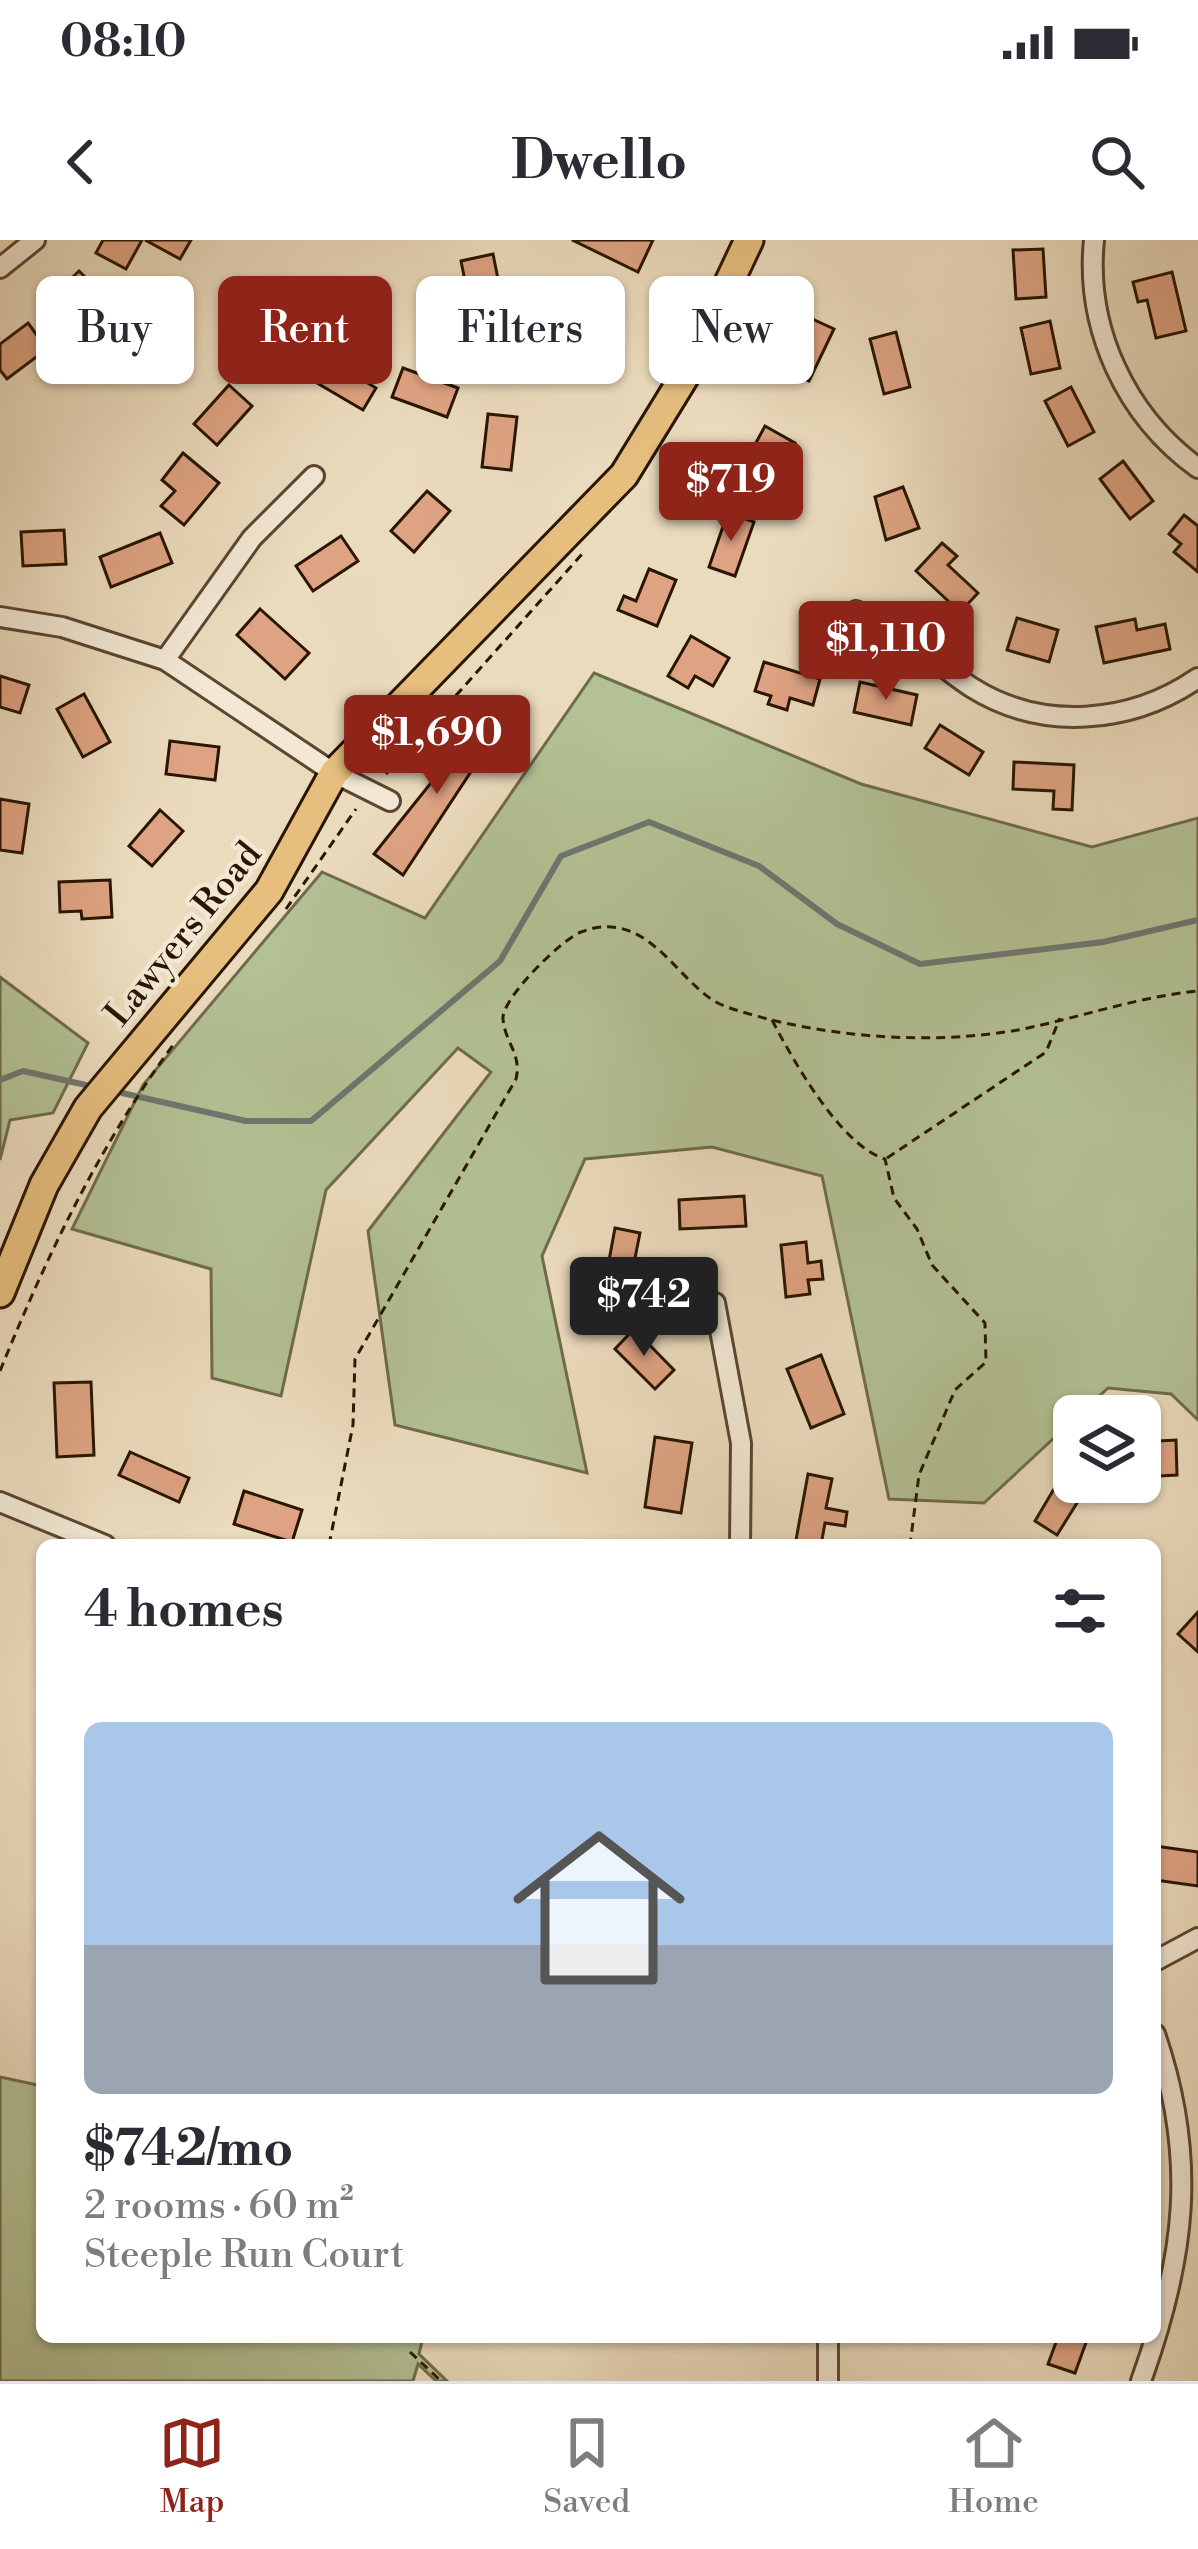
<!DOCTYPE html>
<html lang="en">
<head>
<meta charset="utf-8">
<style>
	:root { --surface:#fff; --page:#f7f7f7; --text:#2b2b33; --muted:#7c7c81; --line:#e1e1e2; --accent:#8f2418 }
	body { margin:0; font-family:"Libre Bodoni",serif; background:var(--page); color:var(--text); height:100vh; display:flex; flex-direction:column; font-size:45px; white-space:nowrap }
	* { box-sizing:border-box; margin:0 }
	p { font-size:39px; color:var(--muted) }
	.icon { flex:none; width:66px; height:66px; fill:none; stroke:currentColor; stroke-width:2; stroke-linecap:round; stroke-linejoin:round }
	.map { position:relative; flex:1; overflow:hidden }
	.drawer { position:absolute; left:36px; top:1299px; width:1125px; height:804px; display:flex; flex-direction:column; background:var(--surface); border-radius:18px; box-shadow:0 3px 9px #0004 }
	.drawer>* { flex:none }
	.hud { position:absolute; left:36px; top:36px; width:1128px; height:108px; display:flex; gap:24px }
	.fabs { position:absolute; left:1053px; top:1155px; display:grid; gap:24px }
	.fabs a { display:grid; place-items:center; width:108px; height:108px; border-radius:18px; background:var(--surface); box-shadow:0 3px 9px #0004; font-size:60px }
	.price { position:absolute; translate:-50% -102px; padding:0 27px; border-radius:12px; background:var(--accent); color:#fff; font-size:39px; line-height:78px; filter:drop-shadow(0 3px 6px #0008) }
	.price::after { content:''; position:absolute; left:50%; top:72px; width:36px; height:27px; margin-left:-18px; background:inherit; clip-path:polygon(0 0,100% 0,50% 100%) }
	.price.on { background:#222; color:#fff }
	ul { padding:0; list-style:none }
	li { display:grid; align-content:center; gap:24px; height:636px; padding:0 48px }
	li span { display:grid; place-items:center; height:372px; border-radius:18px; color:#555 }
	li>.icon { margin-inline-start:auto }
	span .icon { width:216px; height:216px; fill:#fffc; stroke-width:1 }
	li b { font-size:51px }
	h2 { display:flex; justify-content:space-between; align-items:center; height:144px; padding:0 48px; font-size:51px }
	.chip { padding:0 42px; border-radius:18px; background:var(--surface); box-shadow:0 3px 9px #0004; font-size:42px; line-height:108px }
	.chip.on { background:var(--accent); color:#fff }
	.status { display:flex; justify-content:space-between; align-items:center; height:84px; padding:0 60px; background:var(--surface); direction:ltr }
	.status svg { height:33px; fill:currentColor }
	header { display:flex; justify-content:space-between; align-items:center; height:156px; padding:0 48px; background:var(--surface); font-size:54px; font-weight:700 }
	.tab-bar { display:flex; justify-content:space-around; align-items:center; height:168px; border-top:3px solid var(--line); background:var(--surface); font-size:33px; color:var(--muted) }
	.tab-bar a { display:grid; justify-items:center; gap:6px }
	.tab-bar .on { color:var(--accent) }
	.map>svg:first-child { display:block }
	.green { fill:#b3c194; stroke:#6e6b4b; stroke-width:3 }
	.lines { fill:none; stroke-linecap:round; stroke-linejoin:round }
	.stream { stroke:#6d776f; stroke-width:6 }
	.building { fill:#dea382; stroke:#291502; stroke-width:3 }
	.street-casing { stroke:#5a4631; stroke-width:24 }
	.primary-casing { stroke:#291502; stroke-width:33 }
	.path { stroke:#291502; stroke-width:3; stroke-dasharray:9 6; stroke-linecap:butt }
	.street { stroke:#f2e8d4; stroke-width:18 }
	.primary { stroke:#e6be7e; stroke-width:27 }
	.labels { text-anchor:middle; stroke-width:9; stroke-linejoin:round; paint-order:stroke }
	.street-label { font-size:36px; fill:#291502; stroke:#f2e8d4 }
</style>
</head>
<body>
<div class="status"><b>08:10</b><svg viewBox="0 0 49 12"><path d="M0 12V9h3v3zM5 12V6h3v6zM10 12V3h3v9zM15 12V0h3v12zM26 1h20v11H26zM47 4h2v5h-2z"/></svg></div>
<header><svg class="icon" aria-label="back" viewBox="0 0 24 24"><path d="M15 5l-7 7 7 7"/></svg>Dwello<svg class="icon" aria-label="search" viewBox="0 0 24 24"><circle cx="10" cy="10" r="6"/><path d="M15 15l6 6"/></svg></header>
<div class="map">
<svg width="1198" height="2141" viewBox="0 0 1198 2141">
	<rect width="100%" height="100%" fill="#ebdbbd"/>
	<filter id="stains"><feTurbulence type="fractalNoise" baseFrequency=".00167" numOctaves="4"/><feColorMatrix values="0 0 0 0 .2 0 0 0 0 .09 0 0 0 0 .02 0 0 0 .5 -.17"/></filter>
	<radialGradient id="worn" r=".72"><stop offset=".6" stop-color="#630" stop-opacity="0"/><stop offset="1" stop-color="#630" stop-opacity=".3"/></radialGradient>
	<g class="green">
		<polygon points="594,433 861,544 1092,607 1198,578 1198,1180 1171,1154 1108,1148 984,1263 889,1259 822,936 712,907 585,919 542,1016 587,1233 395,1185 368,991 491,832 458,808 326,950 281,1156 212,1138 211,1029 72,989 143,845 322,632 425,678"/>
		<polygon points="0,737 88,803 53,873 10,880 0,920"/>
		<polygon points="0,1837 42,1846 42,2097 423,2097 419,2114 447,2141 436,2141 418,2124 413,2141 0,2141"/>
	</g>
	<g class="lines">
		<g class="stream">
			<polyline points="0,840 23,831 86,845"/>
			<polyline points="122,853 246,881 311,881 500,721 561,616 649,582 759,626 837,684 920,724 1103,702 1198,680"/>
		</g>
	</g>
	<g class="building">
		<polygon points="103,0 142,0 126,29 96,13"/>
		<polygon points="145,0 191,0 180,19"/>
		<polygon points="572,0 653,0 638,32"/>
		<polygon points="1043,9 1046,57 1016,59 1013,10"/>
		<polygon points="493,14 503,64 471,71 461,21"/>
		<polygon points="79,31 99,51 69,81 49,60"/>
		<polygon points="1172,32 1186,91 1156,98 1147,60 1138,62 1133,42"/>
		<polygon points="577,50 596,80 551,108 532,78"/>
		<polygon points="243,73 296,87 288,117 235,103"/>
		<polygon points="808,77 834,89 809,141 783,129"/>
		<polygon points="1050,81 1060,128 1031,134 1021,88"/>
		<polygon points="28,83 47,109 7,139 0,130 0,104"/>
		<polygon points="896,92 910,147 884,154 870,99"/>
		<polygon points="335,113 363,130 358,137 376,148 363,170 317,143"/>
		<polygon points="403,128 458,148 447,177 392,157"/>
		<polygon points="229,145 252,166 217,205 194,184"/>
		<polygon points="1071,147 1094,192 1068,206 1045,161"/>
		<polygon points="488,174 517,177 511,230 482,227"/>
		<polygon points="765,186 795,203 769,241 743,227"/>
		<polygon points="183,213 219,243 184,285 161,266 175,251 162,240"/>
		<polygon points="1123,221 1153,261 1130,279 1100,239"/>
		<polygon points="903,247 919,288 886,300 875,257"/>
		<polygon points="427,251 450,271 414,312 391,291"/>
		<polygon points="728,272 754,282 735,336 709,327"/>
		<polygon points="1184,275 1198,286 1198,332 1174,312 1181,304 1169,294"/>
		<polygon points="64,290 66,324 23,326 21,292"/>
		<polygon points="160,293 172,323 111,347 100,317"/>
		<polygon points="341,296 358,321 313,351 296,326"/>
		<polygon points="942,303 957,316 948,325 978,353 960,372 916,331"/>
		<polygon points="649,329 676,340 657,386 618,370 624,356 636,361"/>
		<polygon points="260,369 309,413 285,439 237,395"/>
		<polygon points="1017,378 1058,390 1049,422 1007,410"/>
		<polygon points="1135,379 1137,390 1165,384 1170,409 1104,423 1096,387"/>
		<polygon points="691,396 729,418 713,446 695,436 688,448 668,436"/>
		<polygon points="764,422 820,439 813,465 790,458 787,470 768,464 771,456 755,451"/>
		<polygon points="0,436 29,445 20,473 0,467"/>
		<polygon points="860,442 917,455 911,485 854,472"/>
		<polygon points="84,454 110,502 83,517 57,469"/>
		<polygon points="478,472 501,486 403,635 374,614 447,523"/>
		<polygon points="940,485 983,512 969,535 925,508"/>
		<polygon points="170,501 219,507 215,540 166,534"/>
		<polygon points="1014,522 1074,525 1072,570 1053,569 1054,551 1013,549"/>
		<polygon points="0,559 29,564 22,613 0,610"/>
		<polygon points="160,570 183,591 152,626 129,606"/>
		<polygon points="110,640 112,677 82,679 81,671 60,672 59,642"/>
		<polygon points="744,956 746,986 680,989 679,960"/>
		<polygon points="615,988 640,993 627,1058 603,1053"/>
		<polygon points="806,1002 808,1023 821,1021 823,1039 808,1040 810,1054 786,1057 781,1005"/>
		<polygon points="634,1089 674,1130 655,1149 615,1109"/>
		<polygon points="821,1115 844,1174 811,1188 787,1129"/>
		<polygon points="91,1142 94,1215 57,1217 54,1143"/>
		<polygon points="655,1197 692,1203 681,1273 645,1267"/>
		<polygon points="1176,1200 1177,1235 1140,1237 1140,1202"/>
		<polygon points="130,1212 189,1238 179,1262 119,1235"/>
		<polygon points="1064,1232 1087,1247 1057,1295 1035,1281"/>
		<polygon points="808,1234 832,1239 826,1268 847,1272 845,1286 825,1283 821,1305 796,1300"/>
		<polygon points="244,1251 302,1270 292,1302 234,1284"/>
		<polygon points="1198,1372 1198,1412 1178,1394"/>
		<polygon points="1155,1606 1198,1612 1198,1646 1155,1640"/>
		<polygon points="1058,2097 1088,2097 1075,2133 1048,2124"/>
	</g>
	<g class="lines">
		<defs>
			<g id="street">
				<path d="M1094 0C1085 89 1126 176 1198 228"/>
				<polyline points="0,28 35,0"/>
				<path d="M856 371C904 388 930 420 971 447 1042 492 1131 484 1198 438"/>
				<polyline points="0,377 62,387 165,420 334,533 390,561"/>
				<polyline points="165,420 252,298 314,236"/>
				<polyline points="715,1063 741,1203 740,1305"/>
				<polyline points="0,1262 105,1305"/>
				<polyline points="1155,1721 1198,1698"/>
				<polyline points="828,2141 828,2097"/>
				<path d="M1141 2141C1185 2019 1198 1919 1155 1794"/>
			</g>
			<polyline id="primary" points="0,1053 44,945 88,868 269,651 334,533 624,235 686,134 749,0"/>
		</defs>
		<use href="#street" class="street-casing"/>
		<use href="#primary" class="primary-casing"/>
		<g class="path">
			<polyline points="386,534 583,313"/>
			<polyline points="286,669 356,569"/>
			<path d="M772 780C793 820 840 905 885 919L894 958 917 989 932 1025 985 1083 986 1122 955 1150 919 1235 910 1305"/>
			<polyline points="887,918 1046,812 1060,778"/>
			<path d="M0 1131C48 1013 100 904 176 801"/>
			<path d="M329 1305 353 1185 355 1119 516 839C522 814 505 803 503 779 501 759 562 699 581 692 652 665 679 751 727 767 815 797 927 806 1018 790 1079 778 1136 757 1198 751"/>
			<polyline points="410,2112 441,2141"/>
		</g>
		<use href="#street" class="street"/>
		<use href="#primary" class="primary"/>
	</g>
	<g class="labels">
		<g class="street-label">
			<text transform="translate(182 693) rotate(-51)" y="13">Lawyers Road</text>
		</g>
	</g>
	<rect width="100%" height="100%" filter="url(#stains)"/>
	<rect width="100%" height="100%" fill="url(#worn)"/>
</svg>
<div class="fabs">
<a><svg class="icon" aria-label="layers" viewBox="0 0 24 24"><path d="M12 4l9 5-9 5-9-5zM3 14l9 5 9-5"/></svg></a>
</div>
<b class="price" style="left:731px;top:304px">$719</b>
<b class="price" style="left:886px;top:463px">$1,110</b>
<b class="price" style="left:437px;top:557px">$1,690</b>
<b class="price on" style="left:644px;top:1119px">$742</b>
<div class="hud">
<a class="chip">Buy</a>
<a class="chip on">Rent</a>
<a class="chip">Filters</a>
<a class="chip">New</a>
</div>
<section class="drawer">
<h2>4 homes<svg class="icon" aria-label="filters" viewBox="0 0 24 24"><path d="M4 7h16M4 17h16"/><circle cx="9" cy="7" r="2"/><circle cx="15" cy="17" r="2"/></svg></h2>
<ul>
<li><span style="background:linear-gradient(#a9c7e8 60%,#9aa5b1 0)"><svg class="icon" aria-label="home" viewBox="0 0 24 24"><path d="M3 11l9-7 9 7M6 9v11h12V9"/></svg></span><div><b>$742/mo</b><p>2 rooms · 60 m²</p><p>Steeple Run Court</p></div></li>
</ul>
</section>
</div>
<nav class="tab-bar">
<a class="on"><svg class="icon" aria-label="map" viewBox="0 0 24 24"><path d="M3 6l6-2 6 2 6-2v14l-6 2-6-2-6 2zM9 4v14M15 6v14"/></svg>Map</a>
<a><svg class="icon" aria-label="saved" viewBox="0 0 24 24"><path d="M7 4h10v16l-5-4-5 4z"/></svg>Saved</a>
<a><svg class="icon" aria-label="home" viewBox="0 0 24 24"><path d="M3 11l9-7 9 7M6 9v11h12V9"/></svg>Home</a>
</nav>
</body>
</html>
